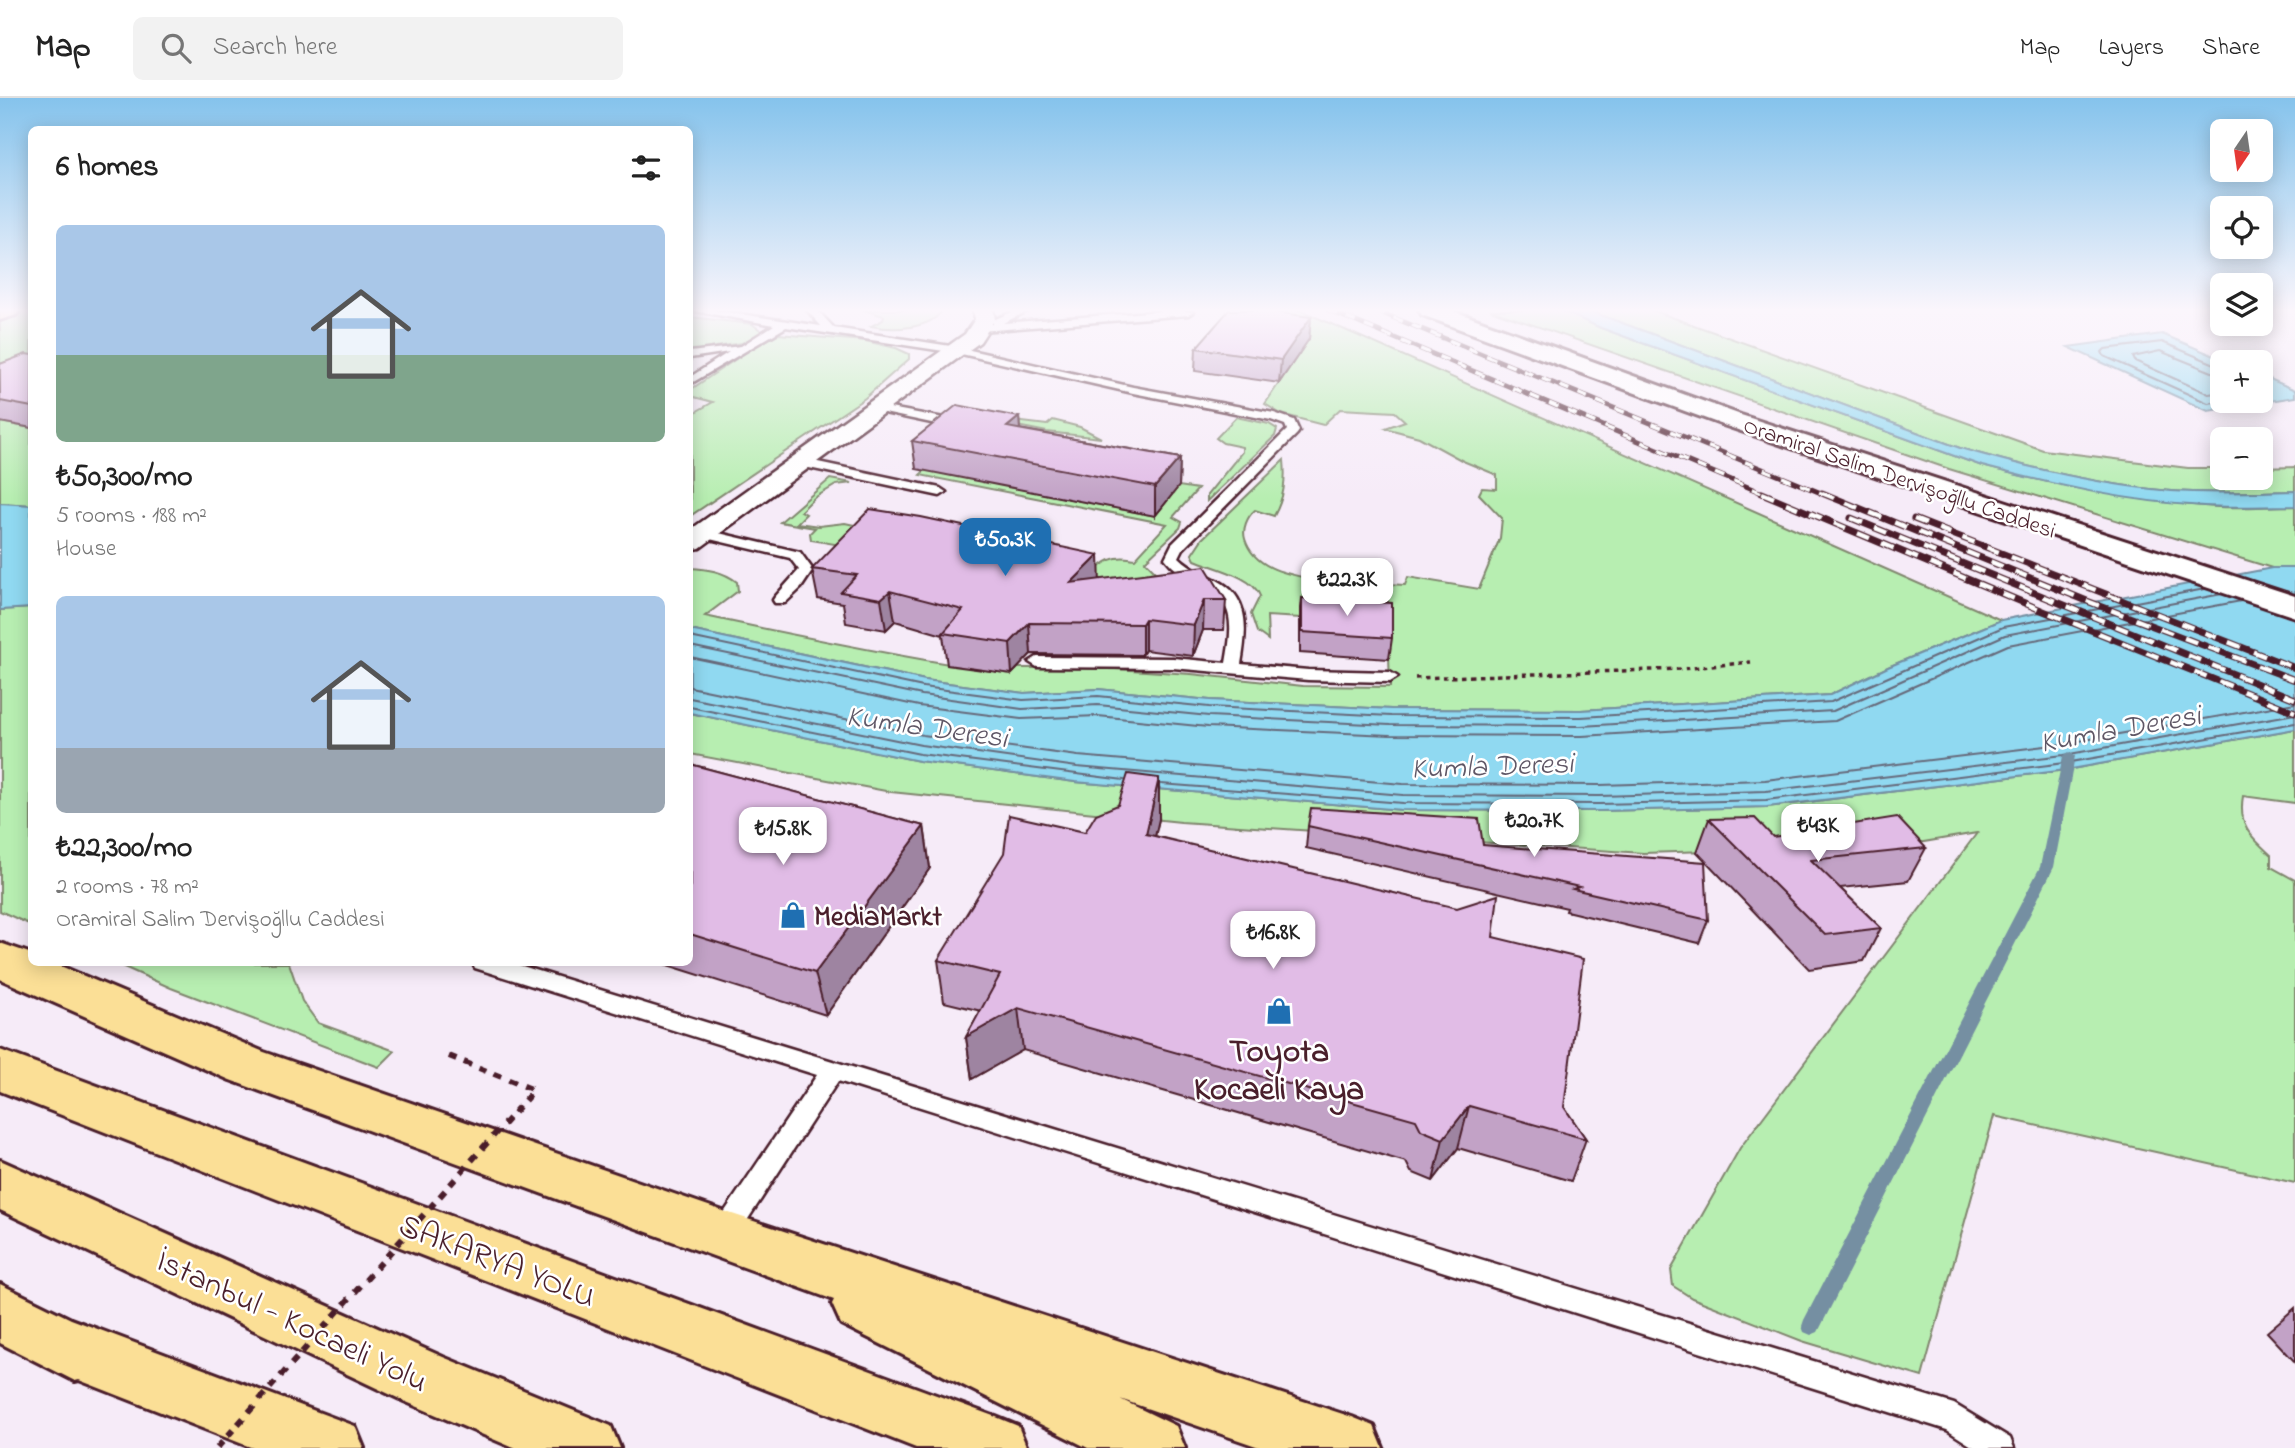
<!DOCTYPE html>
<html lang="en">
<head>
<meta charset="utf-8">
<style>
	:root { --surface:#fff; --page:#f2f2f2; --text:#222; --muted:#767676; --line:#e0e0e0; --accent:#1f6fb2 }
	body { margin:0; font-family:"Indie Flower",sans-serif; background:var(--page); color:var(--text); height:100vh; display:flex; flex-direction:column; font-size:26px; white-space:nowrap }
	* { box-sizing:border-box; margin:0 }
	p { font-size:23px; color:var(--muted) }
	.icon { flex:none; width:38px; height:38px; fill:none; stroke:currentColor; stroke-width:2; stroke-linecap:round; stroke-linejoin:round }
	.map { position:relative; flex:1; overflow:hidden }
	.details { position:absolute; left:28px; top:28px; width:665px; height:840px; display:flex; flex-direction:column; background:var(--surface); border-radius:10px; box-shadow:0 4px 18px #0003 }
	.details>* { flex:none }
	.needle { width:46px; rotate:193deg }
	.tools { position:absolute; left:2210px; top:21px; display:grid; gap:14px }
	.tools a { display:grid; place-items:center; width:63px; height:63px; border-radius:10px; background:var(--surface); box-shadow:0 4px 18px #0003; font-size:35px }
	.price { position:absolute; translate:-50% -60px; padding:0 16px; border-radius:14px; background:#fff; color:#222; font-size:23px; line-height:46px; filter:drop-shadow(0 2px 4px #0008) }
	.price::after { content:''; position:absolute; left:50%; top:42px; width:21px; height:16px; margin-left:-10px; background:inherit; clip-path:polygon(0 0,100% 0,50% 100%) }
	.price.selected { background:var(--accent); color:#fff }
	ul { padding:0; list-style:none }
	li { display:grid; align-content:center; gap:14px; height:371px; padding:0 28px }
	li span { display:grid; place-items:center; height:217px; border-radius:10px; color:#555 }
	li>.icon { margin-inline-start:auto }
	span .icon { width:126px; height:126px; fill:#fffc; stroke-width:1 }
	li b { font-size:30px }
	h2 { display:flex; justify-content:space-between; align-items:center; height:84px; padding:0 28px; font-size:30px }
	header { display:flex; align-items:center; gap:42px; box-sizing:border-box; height:98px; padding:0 35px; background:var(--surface); border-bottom:2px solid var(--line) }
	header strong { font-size:33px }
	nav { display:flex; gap:38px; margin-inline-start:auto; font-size:24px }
	.search { width:490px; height:63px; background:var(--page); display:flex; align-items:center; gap:18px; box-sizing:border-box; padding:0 24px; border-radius:10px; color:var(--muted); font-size:26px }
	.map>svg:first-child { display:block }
	.green { fill:#b7eeb1; stroke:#80866e; stroke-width:2 }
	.water { fill:#90d9f1; stroke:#748fa2; stroke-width:2 }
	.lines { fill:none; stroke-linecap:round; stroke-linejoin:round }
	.shore { stroke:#66697a; stroke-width:2 }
	.stream { fill:#748fa2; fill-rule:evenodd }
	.lane-casing { stroke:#4a1f2b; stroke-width:5 }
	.street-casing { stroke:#4a1f2b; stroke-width:5 }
	.secondary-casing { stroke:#4a1f2b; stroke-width:6 }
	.highway-casing { stroke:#4a1f2b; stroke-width:6 }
	.path-far1 { stroke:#4a1f2b; stroke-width:3.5; stroke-dasharray:4.5 4.5; stroke-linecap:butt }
	.path { stroke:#4a1f2b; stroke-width:6; stroke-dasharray:8 8; stroke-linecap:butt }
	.lane { fill:#fff; fill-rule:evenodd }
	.street { fill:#fff; fill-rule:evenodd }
	.secondary { fill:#fff; fill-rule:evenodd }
	.highway { fill:#fbdf96; fill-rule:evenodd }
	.rail-far1-casing { stroke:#4a1f2b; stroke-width:5 }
	.rail-casing { stroke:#4a1f2b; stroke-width:7 }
	.rail-far1 { stroke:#fff; stroke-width:3.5; stroke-dasharray:10; stroke-linecap:butt }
	.rail { stroke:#fff; stroke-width:4.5; stroke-dasharray:13; stroke-linecap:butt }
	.path-bridge { stroke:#4a1f2b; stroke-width:6; stroke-dasharray:8 8; stroke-linecap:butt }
	.wall { fill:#c2a2c6; stroke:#4a1f2b; stroke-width:2 }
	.shaded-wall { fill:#9e84a1; stroke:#4a1f2b; stroke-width:2 }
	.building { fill:#e1bce6; stroke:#4a1f2b; stroke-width:2 }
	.labels { text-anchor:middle; stroke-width:5; stroke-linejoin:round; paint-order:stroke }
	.far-street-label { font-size:23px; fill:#4a1f2b; stroke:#fff }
	.poi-label { font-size:28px; font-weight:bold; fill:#4a1f2b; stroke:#fff; text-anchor:start }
	.water-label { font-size:30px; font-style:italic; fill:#5f5766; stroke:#fff }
	.near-poi-label { font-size:33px; font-weight:bold; fill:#4a1f2b; stroke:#fff }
	.near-street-label { font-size:33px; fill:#4a1f2b; stroke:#fff }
</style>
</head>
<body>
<header>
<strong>Map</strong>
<div class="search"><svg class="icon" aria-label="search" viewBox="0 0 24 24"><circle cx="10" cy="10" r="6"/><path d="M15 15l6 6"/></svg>Search here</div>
<nav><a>Map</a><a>Layers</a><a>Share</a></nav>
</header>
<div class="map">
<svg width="2295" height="1350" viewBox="0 0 2295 1350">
	<rect width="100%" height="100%" fill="#f6ebf8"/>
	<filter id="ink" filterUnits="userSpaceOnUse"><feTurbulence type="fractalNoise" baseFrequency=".0143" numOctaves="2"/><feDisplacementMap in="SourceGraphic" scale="14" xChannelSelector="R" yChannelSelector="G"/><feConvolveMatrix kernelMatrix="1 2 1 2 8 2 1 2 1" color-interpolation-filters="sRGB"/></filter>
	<g filter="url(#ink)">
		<g class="green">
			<polygon points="19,212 31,212 31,272 0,294 0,219"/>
			<path d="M863 212H942C931 232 891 232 871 228L883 222 884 218Z"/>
			<path d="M1247 212H1300L2001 522 1888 569 1830 597 1581 612 1391 611 1210 602 1098 591 1024 595 925 582 690 532V470C707 471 723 473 737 484L738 493 705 518C807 540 909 561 1012 576L1018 570H1100L1191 576 1303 588 1390 589 1388 525 1267 518 1268 542 1257 534 1251 516 1260 498C1253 478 1213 470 1195 462L1192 456 1202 441 1284 362C1286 383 1284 400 1274 418L1255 412C1247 419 1242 431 1245 441 1258 484 1321 476 1353 493L1349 500 1355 508 1389 524 1387 486 1405 487 1408 479 1479 491 1500 440 1502 420 1479 396 1482 390 1497 391V377L1463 363 1419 339 1385 330 1405 323 1395 314 1340 311 1323 327 1281 316 1265 306 1308 242Z"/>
			<path d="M1490 212H1560L1601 230 1982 368C2055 387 2128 402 2204 408 2234 411 2265 408 2295 408V470H2272L1949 371Z"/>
			<path d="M1587 212H1652L2043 352 2188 370H2222V380H2261V370L2295 369V393C2254 394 2212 396 2171 393 2099 387 2029 370 1960 350Z"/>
			<polygon points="690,219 752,226 763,234 742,245 690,253"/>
			<polygon points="778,236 865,243 896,250 909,256 909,261 865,300 690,418 690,317 713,304 690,298 690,292 754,249"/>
			<polygon points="957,316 1047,327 1053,322 1080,329 1101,340 1047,334"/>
			<polygon points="1236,319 1269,326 1277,331 1275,338 1207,403 1207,397 1242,354 1242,349 1223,345 1216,340"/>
			<polygon points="0,324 31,330 31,407 0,405"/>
			<path d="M925 372 1155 418 1179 388 1198 391 1173 419 1182 424 1180 430 1145 463 1157 475 1148 500 811 442 810 435 815 430 780 424 830 381 852 385 836 387 814 400 801 413 806 416 797 425 819 428 845 425 1090 477C1105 463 1114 456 1135 461L1167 426 920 377Z"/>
			<polygon points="31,510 31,827 0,813 0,512"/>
			<path d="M690 615 919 663 1075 684 1402 712 1600 713 1767 709 2066 672 2295 631V705L2243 698C2238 728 2250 738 2271 757V769L2295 782V1085L1994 1018 1922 1279 1802 1243 1692 1200 1673 1188 1671 1172 1740 1050 1977 735 1759 772 1742 752 1643 755 1181 724 891 694 690 656Z"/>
			<polygon points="115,865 289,865 302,903 318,925 395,953 379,969 171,890"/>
		</g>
		<g class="water">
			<path d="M1560 212H1587L1960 350C2029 370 2099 387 2171 393 2212 396 2254 394 2295 393V408C2265 408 2234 410 2204 408 2128 404 2055 387 1982 368L1601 230Z"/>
			<polygon points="2162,236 2229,264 2222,264 2222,303 2261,303 2261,277 2295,292 2295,299 2208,313 2068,249"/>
			<polygon points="0,405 31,407 31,510 0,512"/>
			<polygon points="2272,470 2295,470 2295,631 2066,672 1767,709 1600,713 1402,712 1075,684 919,663 690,615 690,532 925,582 1024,595 1098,591 1210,602 1391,611 1581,612 1830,597 1888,569 2001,522"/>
		</g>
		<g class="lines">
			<g class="shore">
				<polyline points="2222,269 2162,244 2105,251 2102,254 2104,258 2208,305 2226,303"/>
				<polyline points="2222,278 2160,253 2133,259 2135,263 2209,296 2222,294"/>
				<polyline points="690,539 923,589 1023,602 1098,598 1209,609 1391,618 1581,619 1831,604 2003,529 2205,491"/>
				<polyline points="690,548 922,597 1022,611 1098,607 1209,618 1390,627 1581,628 1833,613 2005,537 2222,496"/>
				<polyline points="690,559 919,608 1021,621 1098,618 1208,629 1390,637 1582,638 1835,623 2008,547 2241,503"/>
				<polyline points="690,589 923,637 1078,658 1403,686 1600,687 1765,682 2062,646 2295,605"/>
				<polyline points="690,600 921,647 1077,669 1403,697 1600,698 1766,693 2064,657 2295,616"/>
				<polyline points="690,609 920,656 1124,682"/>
				<polyline points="1161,686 1403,705 1600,706 1766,702 2065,665 2295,625"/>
			</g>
			<polygon class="stream" points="2069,654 2075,658 2054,769 1818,1234 1811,1237 1804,1234 1802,1228 1804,1222 2040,769 2063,658"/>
			<defs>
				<g id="lane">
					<path d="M690 212H714L821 228 807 212H817L834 230 957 249 1133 289 1274 315 1294 322 1299 333 1297 336 1183 451 1179 459C1192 472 1207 476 1222 485 1251 503 1246 537 1241 566L1308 572 1390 574 1398 579 1390 584 1308 582 1173 570 1037 569 1029 564 1037 559 1173 560 1226 565C1232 530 1237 503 1200 485 1186 479 1174 472 1165 460L1172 446 1287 332 1285 327 1271 322 1133 295 957 255 786 229 690 286V279L729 254 690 260V254L741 248 774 227Z"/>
					<polygon points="1017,212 1030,212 1003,225 1176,212 1193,214 1188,217 980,233 975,230 993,226 993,222"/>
					<polygon points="874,307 960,323 966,327 960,331 870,312 868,310"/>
					<polygon points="799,360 940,390 946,394 940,398 795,367 795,361"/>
					<polygon points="702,431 800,454 813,472 801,490 785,505 775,505 773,502 775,499 799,472 790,460 697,438 695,435"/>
					<polygon points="472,864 509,864 1954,1306 2010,1340 2014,1350 1975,1350 1947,1332 838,983 733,1144 724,1147 715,1144 711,1136 715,1128 817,977 475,870"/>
				</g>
				<polygon id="street" points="973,212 993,212 995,221 980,244 700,450 690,452 690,432 965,236 975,221"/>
				<polygon id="secondary" points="1419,212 1451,212 1741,317 2295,498 2295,519 1723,327 1422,217"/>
				<g id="highway">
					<polygon points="0,212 19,212 16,217 0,222"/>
					<polygon points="0,845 32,856 32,864 51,864 264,954 723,1113 1352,1319 1374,1328 1383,1350 1262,1350 1120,1301 1176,1328 1185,1350 1088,1350 841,1226 832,1206 834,1202 230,982 0,881"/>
					<polygon points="0,952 996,1319 1018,1328 1027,1350 916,1350 0,993"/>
					<polygon points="0,1062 443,1259 611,1328 620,1350 514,1350 404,1303 0,1112"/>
					<polygon points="0,1186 71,1221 355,1328 364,1350 253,1350 79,1282 75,1283 0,1245"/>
				</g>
			</defs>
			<use href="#lane" class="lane-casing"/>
			<use href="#street" class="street-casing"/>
			<use href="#secondary" class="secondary-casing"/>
			<use href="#highway" class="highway-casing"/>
			<polyline class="path-far1" points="1415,580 1681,571 1751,564"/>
			<polyline class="path" points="449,958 534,992"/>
			<use href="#lane" class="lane"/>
			<use href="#street" class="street"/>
			<use href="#secondary" class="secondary"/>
			<use href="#highway" class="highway"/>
			<defs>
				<g id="rail-far1">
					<polyline points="1328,212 1767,397"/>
					<polyline points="1375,212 1826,397"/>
				</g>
				<g id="rail">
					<polyline points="1762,395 2041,512 2295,614"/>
					<polyline points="1822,395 2087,503 2295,582"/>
					<polyline points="1851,420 2295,601"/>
					<polyline points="1914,421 2295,570"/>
				</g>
			</defs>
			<use href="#rail-far1" class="rail-far1-casing"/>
			<use href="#rail" class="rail-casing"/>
			<use href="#rail-far1" class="rail-far1"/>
			<use href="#rail" class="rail"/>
			<polyline class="path-bridge" points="217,1350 534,992"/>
		</g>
		<g class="wall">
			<polygon points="1311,219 1309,241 1279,285 1195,273 1196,250"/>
			<polygon points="32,257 32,330 0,324 0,266"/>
			<polygon points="1019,319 1020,331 1180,360 1179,388 1155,418 916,371 912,343"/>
			<polygon points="812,471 1100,481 1226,502 1224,532 1203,532 1193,558 1145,552 1142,557 1031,556 1012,576 947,567 943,537 895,523 886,532 846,525 843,505 818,501"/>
			<polygon points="1302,500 1392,540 1389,561 1300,555 1300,520"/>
			<polygon points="690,666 924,728 930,770 826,917 658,864 690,864"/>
			<polygon points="1159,721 1155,738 1493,839 1564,1009 1586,1041 1571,1083 1458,1050 1433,1083 1411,1074 1406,1064 1023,952 972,981 966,939 981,913 944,904 938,862 1085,734"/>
			<polygon points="1709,721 1773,739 1926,750 1908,783 1840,790 1881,830 1864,863 1809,871 1697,754"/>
			<polygon points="1308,728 1483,747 1708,822 1699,845 1566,813 1567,810 1306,750"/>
			<polygon points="2295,1210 2295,1264 2267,1234"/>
		</g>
		<g class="shaded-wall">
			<polygon points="1311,219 1309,241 1279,285 1281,262"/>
			<polygon points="1019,319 1021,346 1007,329"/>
			<polygon points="1180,360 1179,388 1155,418 1155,389"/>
			<polygon points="1099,457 1100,487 1071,485"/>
			<polygon points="890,493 895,523 886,532 881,501"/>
			<polygon points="1204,502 1203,532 1193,558 1194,527"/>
			<polygon points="1145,521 1145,552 1142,557 1142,526"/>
			<polygon points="1029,525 1031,556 1012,576 1010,545"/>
			<polygon points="1159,680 1159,721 1146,778 1146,736"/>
			<polygon points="924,728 930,770 826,917 815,875"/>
			<polygon points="1018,910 1023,952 972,981 966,939"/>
			<polygon points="1469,1008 1458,1050 1433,1083 1443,1041"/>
		</g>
		<g class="building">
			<polygon points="1229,212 1260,212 1311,219 1281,262 1196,250"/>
			<polygon points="26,256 32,257 32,309 0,303 0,266"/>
			<polygon points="957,307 1019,319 1007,329 1180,360 1155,389 912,343"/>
			<polygon points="870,411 921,419 1099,457 1071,485 1205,468 1226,502 1204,502 1194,527 1145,521 1142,526 1029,525 1010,545 943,535 963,512 890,493 881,501 841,494 857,477 812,471"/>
			<polygon points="1302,500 1392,505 1392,540 1302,534"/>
			<polygon points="690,666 924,728 815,875 690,836"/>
			<polygon points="1128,676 1159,680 1146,736 1457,810 1498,797 1493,839 1583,861 1564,1009 1586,1041 1469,1008 1443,1041 1421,1032 1416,1022 1018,910 966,939 1000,877 938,862 1004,755 1009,717 1085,734 1096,716 1118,707"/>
			<polygon points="1311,710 1479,721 1483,747 1705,764 1708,822 1573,791 1579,789 1308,728"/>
			<polygon points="1897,719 1926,750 1811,762 1881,830 1825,837 1709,721 1755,720 1773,739"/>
		</g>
	</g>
	<linearGradient id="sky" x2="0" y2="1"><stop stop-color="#85c3ec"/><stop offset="0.53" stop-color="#fbf6fc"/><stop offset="1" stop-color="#fbf6fc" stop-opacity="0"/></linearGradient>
	<rect width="2295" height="401" fill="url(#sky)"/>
	<defs>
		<symbol id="shop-bare" viewBox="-9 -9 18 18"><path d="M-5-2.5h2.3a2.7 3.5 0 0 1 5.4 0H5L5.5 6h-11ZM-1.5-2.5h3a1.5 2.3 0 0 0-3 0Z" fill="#1f6fb2" stroke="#fff" stroke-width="2.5" paint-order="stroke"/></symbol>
	</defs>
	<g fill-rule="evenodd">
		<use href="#shop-bare" x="774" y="798" width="38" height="38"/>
		<use href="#shop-bare" x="1260" y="894" width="38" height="38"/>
	</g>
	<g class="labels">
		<g class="far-street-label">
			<text transform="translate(1900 379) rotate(19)" y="8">Oramiral Salim Dervişoğllu Caddesi</text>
		</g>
		<g class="poi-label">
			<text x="814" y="827">MediaMarkt</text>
		</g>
		<g class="water-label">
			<text transform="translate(927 628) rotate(8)" y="10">Kumla Deresi</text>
			<text transform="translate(2120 630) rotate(-10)" y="10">Kumla Deresi</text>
			<text transform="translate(1492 667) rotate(-2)" y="10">Kumla Deresi</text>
		</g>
		<g class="near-poi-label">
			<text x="1279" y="963">Toyota<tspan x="1279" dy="38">Kocaeli Kaya</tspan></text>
		</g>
		<g class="near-street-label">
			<text transform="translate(498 1161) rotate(21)" y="12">SAKARYA YOLU</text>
			<text transform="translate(293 1221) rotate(25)" y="12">İstanbul - Kocaeli Yolu</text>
		</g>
	</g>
</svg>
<div class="tools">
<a><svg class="needle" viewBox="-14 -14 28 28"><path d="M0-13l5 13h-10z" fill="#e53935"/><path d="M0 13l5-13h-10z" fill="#767676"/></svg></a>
<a><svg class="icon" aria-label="locate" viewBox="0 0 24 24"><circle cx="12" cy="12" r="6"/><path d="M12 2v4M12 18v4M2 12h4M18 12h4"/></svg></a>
<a><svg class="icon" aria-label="layers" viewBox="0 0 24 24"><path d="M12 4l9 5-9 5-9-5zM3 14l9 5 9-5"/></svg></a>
<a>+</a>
<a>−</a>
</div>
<b class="price selected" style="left:1005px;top:480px">₺50.3K</b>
<b class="price" style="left:1347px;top:520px">₺22.3K</b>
<b class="price" style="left:1534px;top:761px">₺20.7K</b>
<b class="price" style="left:1818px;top:766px">₺43K</b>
<b class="price" style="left:783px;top:769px">₺15.8K</b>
<b class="price" style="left:1273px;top:873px">₺16.8K</b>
<section class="details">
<h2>6 homes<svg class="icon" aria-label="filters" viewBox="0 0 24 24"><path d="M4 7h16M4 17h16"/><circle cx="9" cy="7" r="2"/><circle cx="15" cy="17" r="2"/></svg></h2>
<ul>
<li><span style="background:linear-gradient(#a9c7e8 60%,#7fa58c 0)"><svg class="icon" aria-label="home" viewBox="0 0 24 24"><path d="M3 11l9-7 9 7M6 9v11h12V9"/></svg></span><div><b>₺50,300/mo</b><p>5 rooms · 188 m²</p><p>House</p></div></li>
<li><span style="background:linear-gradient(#a9c7e8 70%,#9aa5b1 0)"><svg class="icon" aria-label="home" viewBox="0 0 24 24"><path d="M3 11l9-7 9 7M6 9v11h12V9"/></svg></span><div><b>₺22,300/mo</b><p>2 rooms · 78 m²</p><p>Oramiral Salim Dervişoğllu Caddesi</p></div></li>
</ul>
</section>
</div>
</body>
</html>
